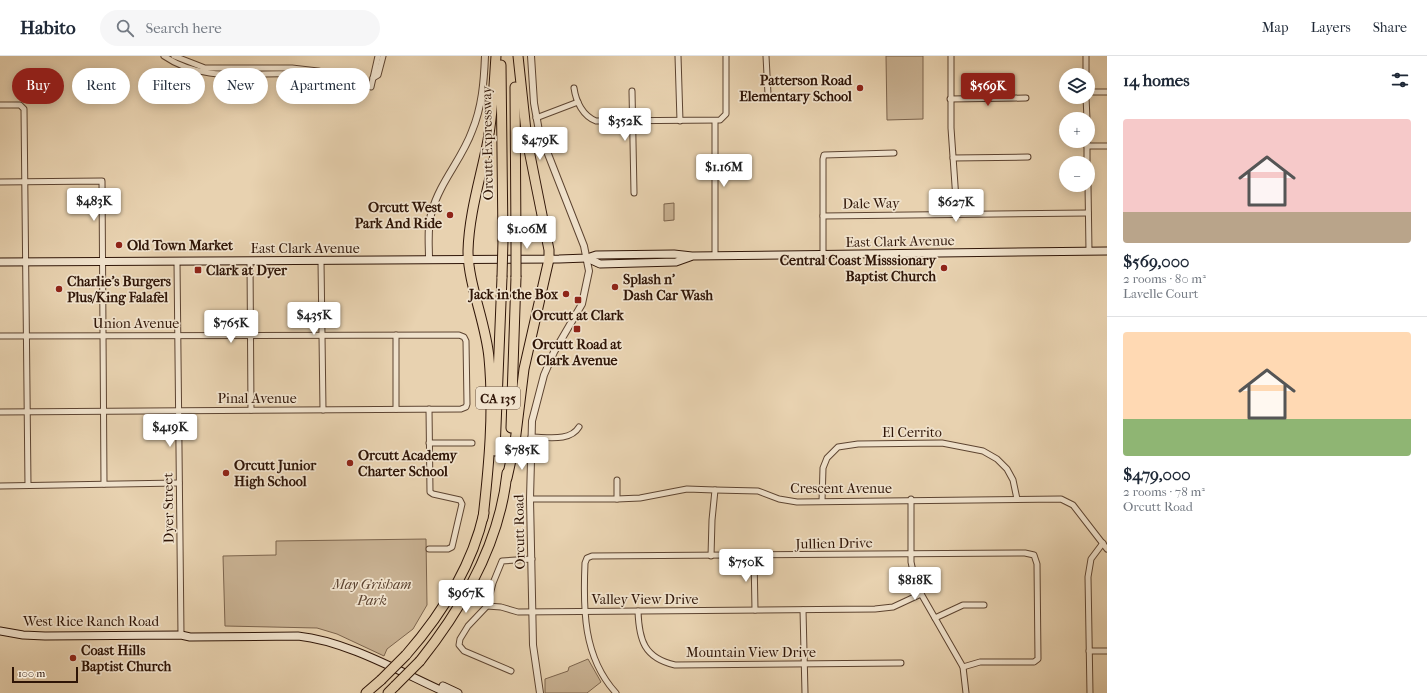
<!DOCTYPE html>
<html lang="en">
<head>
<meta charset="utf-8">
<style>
	:root { --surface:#fff; --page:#f6f6f7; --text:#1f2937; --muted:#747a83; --line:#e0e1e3; --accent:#8f2418 }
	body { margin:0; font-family:"IM FELL French Canon",serif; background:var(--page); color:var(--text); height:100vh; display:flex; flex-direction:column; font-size:15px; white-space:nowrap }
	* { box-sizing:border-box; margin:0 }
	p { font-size:13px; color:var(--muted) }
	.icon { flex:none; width:22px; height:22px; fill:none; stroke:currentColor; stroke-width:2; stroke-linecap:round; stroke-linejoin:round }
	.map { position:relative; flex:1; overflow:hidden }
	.sheet { display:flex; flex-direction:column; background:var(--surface); width:320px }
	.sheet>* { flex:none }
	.banner { position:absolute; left:12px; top:12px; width:380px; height:36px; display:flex; gap:8px }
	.tools { position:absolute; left:1059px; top:12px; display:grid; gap:8px }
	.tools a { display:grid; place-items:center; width:36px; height:36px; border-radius:50%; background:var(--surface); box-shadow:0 2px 10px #0003; font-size:20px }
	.scale { position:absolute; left:12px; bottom:10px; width:66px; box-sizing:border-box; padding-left:4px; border:2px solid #2f1507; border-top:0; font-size:11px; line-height:14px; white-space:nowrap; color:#2f1507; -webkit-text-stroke:3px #f0e2cc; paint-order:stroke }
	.price { position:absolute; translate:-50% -34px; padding:0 9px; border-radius:4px; background:#fff; color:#222; font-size:13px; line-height:26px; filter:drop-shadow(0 1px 2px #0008) }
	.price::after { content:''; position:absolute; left:50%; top:24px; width:12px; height:9px; margin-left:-6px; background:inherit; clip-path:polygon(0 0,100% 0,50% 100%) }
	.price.on { background:var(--accent); color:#fff }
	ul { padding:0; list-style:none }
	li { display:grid; align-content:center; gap:8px; height:212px; padding:0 16px }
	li+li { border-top:1px solid var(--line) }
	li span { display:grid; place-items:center; height:124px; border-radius:4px; color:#555 }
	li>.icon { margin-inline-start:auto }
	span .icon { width:72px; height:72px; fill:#fffc; stroke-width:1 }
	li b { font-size:17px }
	h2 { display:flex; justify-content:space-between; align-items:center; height:48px; padding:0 16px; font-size:17px }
	.pill { padding:0 14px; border-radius:18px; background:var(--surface); box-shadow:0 2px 10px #0003; font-size:14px; line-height:36px }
	.pill.on { background:var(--accent); color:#fff }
	header { display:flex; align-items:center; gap:24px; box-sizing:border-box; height:56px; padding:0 20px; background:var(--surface); border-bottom:1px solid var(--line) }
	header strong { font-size:19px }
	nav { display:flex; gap:22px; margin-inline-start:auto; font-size:14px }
	.search { width:280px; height:36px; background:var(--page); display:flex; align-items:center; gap:10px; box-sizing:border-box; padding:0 14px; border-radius:22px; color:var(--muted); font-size:15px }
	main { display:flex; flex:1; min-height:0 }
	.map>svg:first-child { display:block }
	.green { fill:#c9b293; stroke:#7c644d }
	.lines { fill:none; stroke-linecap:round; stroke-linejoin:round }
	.minor-casing { stroke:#5d4431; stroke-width:7 }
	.tertiary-casing { stroke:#5d4431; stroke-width:8 }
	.secondary-casing { stroke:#2f1507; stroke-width:9 }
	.motorway-casing { stroke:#2f1507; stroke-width:11 }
	.minor { stroke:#f0e2cc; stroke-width:5 }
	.tertiary { stroke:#f0e2cc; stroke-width:6 }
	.secondary { stroke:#f0e2cc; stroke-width:7 }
	.motorway { stroke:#e8d2b0; stroke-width:9 }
	.motorway-bridge-casing { stroke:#2f1507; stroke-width:11; stroke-linecap:butt }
	.motorway-bridge { stroke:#e8d2b0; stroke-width:9 }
	.poi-dot { fill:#8f2418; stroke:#f0e2cc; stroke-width:1.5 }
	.labels { text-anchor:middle; stroke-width:3.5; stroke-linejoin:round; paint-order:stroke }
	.shield { fill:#f0e2cc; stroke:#695242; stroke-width:1 }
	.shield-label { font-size:13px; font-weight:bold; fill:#2f1507 }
	.poi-label { font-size:14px; font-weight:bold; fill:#2f1507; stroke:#f0e2cc; text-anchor:start }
	.street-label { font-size:14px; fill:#2f1507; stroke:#f0e2cc }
	.park-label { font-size:14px; font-style:italic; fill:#5d4431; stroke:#f0e2cc }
</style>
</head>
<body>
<header>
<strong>Habito</strong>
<div class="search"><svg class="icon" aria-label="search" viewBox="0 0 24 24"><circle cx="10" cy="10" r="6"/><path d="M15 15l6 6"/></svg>Search here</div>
<nav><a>Map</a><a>Layers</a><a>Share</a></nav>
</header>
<main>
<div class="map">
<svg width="1107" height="637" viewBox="0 0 1107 637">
	<rect width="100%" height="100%" fill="#e8d2b0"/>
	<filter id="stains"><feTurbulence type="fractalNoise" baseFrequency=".005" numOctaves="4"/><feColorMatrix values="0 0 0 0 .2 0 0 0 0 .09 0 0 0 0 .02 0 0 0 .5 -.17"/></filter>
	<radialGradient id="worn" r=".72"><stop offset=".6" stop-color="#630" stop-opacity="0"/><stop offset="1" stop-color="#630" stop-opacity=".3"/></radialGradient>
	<g class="green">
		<polygon points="886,0 923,0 923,63 887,64"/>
		<polygon points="674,147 674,164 664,165 664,148"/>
		<polygon points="426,483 427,549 413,573 387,593 384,600 337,578 317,572 225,570 223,500 276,499 276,485"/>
		<polygon points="588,603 601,626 587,637 545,637 545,623 568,615 569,611"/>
	</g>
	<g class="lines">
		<defs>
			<g id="minor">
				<path d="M164 0C203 27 248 16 292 18 314 19 335 24 356 30L361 28"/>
				<polyline points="174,0 205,12 292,12 318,15 348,22 371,31 378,0"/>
				<polyline points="678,0 680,65"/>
				<polyline points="766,0 768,38"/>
				<polyline points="951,0 951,72 957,158"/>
				<polyline points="1086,0 1086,19"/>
				<polyline points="373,22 378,19 383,0"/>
				<path d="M574 32C576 46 583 60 596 65L720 64 726 58V0"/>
				<polyline points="632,35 634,137"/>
				<polyline points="1088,36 1107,36"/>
				<polyline points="1086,41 1087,63"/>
				<polyline points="950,43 1026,42"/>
				<polyline points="0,49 20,49 24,53 28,429"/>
				<polyline points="536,62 578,46"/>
				<polyline points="715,65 715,200"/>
				<polyline points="1087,85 1087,107"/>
				<polyline points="1087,90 1107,90"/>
				<polyline points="953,102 1028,101"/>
				<polyline points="0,126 102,125 104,428"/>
				<polyline points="1088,129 1089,195"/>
				<polyline points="823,160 1088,157"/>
				<polyline points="823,198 823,103 824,99 894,97"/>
				<polyline points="250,205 251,354"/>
				<polyline points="321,205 323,354"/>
				<polyline points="177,206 181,579"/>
				<polyline points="396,279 396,353"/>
				<polyline points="0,280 459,279 464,281 466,285 467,348 466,351 461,353 0,356"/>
				<polyline points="429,353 430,436 433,438 460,444 462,448 452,491 448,493 429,493"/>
				<path d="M531 381C547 381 570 386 579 371"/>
				<polyline points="429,387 472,387"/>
				<polyline points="617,424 617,443"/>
				<polyline points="0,430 179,427"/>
				<polyline points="530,443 617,443 640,442 687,433 715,434 758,435 779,443 797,446 1061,443 1073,449 1107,493"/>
				<polyline points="911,443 911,506 916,529 963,611 966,637"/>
				<polyline points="822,445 823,412 827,402 838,391 858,388 942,387 983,395 997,403 1007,413 1013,424 1017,443"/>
				<polyline points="711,500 712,464 715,434"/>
				<polyline points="754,500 755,554"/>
				<polyline points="487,550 501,551 518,556 875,553 893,551 921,538"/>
				<polyline points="803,554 805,637"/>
				<path d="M638 555C639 584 644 602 675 609L901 607"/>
				<polyline points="935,562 963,549 984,549"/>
				<polyline points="1089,595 1107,595"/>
				<polyline points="511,615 464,595 459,589 460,583 468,570 487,550 493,527 502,505 532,503"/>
				<path d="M616 637C583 601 583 553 585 507L587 502 592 500 1025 497 1034 499 1037 508 1038 603 1034 606H980L963 611"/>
				<polyline points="1090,637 1088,521 1091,503 1103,487"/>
			</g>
			<g id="tertiary">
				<polyline points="531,0 534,47 539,75 584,190 589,215 582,248 554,296 544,319 532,365 530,443 533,589 540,637"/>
				<path d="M429 203C429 188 427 170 432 155 440 126 462 103 472 75 482 51 484 26 485 0"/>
			</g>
			<g id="secondary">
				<polyline points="587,202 600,208 676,206 690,201"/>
				<polyline points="0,206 559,203 587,202 596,199 674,198 692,200 1107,195"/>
				<path d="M0 575 23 579 45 580 181 579 190 581 298 580C347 585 402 617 447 637"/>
				<polyline points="443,630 458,637"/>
			</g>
			<g id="motorway">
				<polyline points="501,9 503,184"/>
				<polyline points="515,31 516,184"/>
				<polyline points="511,372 516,221"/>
				<polyline points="495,395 502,221"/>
				<polyline points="507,422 515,386 524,313 549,203 549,194 527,84 518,0"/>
				<path d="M483 462C489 409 494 355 489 302 486 267 468 228 468 195 469 157 481 121 488 84 493 57 494 28 496 0"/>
				<path d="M406 599C441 559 472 510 484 457"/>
				<path d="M420 605C463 551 500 487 507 417"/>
				<polyline points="366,637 381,624"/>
				<polyline points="388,637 395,630"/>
			</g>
		</defs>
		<use href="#minor" class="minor-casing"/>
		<use href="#tertiary" class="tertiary-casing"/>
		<use href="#secondary" class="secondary-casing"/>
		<use href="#motorway" class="motorway-casing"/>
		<use href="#minor" class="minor"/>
		<use href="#tertiary" class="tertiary"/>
		<use href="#secondary" class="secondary"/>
		<use href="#motorway" class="motorway"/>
		<defs>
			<g id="motorway-bridge">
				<polyline points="502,221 503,184"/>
				<polyline points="516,221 516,184"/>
				<polyline points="381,624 406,599"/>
				<polyline points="395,630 420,605"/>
			</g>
		</defs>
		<use href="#motorway-bridge" class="motorway-bridge-casing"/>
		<use href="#motorway-bridge" class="motorway-bridge"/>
	</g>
	<g class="poi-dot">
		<circle cx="860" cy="32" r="4"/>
		<circle cx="450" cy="159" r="4"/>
		<circle cx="119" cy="189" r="4"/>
		<circle cx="944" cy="212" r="4"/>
		<rect x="194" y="210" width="8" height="8" rx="2"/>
		<circle cx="615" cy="231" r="4"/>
		<circle cx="59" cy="233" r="4"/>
		<circle cx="566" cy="238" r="4"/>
		<rect x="574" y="240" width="8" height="8" rx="2"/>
		<rect x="573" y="269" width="8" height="8" rx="2"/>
		<circle cx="350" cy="407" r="4"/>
		<circle cx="226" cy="417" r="4"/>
		<circle cx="73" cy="602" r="4"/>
	</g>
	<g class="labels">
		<rect class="shield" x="476" y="331" width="44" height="22" rx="3"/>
		<g class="shield-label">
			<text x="498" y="347">CA 135</text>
		</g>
		<g class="poi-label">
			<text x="852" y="29" text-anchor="end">Patterson Road<tspan x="852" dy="16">Elementary School</tspan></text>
			<text x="442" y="156" text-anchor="end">Orcutt West<tspan x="442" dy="16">Park And Ride</tspan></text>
			<text x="127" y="194">Old Town Market</text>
			<text x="936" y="209" text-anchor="end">Central Coast Misssionary<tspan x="936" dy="16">Baptist Church</tspan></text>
			<text x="206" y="219">Clark at Dyer</text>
			<text x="623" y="228">Splash n’<tspan x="623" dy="16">Dash Car Wash</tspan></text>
			<text x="67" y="230">Charlie's Burgers<tspan x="67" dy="16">Plus/King Falafel</tspan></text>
			<text x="558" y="243" text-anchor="end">Jack in the Box</text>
			<text x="578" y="264" text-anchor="middle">Orcutt at Clark</text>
			<text x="577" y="293" text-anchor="middle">Orcutt Road at<tspan x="577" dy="16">Clark Avenue</tspan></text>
			<text x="358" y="404">Orcutt Academy<tspan x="358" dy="16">Charter School</tspan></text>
			<text x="234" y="414">Orcutt Junior<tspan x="234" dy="16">High School</tspan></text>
			<text x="81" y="599">Coast Hills<tspan x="81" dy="16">Baptist Church</tspan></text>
		</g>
		<g class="street-label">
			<text transform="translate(487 87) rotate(-91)" y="5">Orcutt Expressway</text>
			<text transform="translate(871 147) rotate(-1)" y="5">Dale Way</text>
			<text transform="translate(900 185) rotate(-1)" y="5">East Clark Avenue</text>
			<text x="305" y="197">East Clark Avenue</text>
			<text x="136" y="272">Union Avenue</text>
			<text x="257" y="347">Pinal Avenue</text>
			<text x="912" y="381">El Cerrito</text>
			<text x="841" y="437">Crescent Avenue</text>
			<text transform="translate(168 452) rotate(-91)" y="5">Dyer Street</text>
			<text transform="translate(519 476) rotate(-91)" y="5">Orcutt Road</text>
			<text transform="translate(834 487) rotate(-1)" y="5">Jullien Drive</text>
			<text x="645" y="548">Valley View Drive</text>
			<text x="91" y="570">West Rice Ranch Road</text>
			<text x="751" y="601">Mountain View Drive</text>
		</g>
		<g class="park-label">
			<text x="372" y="533">May Grisham<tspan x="372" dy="16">Park</tspan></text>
		</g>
	</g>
	<rect width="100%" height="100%" filter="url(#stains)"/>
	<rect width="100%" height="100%" fill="url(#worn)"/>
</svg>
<div class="tools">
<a><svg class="icon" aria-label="layers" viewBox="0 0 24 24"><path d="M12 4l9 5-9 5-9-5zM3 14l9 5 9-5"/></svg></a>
<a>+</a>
<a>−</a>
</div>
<div class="scale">100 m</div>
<b class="price on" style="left:988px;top:51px">$569K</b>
<b class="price" style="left:625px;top:86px">$352K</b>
<b class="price" style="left:540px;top:105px">$479K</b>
<b class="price" style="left:724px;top:132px">$1.16M</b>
<b class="price" style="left:94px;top:166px">$483K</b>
<b class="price" style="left:956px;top:167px">$627K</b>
<b class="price" style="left:527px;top:194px">$1.06M</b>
<b class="price" style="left:314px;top:280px">$435K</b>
<b class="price" style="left:231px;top:288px">$765K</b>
<b class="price" style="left:170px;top:392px">$419K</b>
<b class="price" style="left:522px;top:415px">$785K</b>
<b class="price" style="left:746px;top:527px">$750K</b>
<b class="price" style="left:915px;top:545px">$818K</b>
<b class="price" style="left:466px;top:558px">$967K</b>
<div class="banner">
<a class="pill on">Buy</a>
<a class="pill">Rent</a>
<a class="pill">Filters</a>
<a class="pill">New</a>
<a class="pill">Apartment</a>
</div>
</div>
<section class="sheet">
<h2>14 homes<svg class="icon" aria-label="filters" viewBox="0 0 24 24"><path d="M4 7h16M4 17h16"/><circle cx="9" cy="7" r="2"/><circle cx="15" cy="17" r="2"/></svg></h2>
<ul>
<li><span style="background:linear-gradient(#f6c9c9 75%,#b9a48a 0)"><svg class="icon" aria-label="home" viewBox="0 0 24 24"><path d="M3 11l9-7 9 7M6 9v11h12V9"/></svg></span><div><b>$569,000</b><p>2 rooms · 80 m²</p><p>Lavelle Court</p></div></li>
<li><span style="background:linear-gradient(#ffd9b3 70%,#8fb573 0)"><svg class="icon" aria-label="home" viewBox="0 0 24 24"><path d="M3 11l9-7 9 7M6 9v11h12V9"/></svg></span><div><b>$479,000</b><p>2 rooms · 78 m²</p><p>Orcutt Road</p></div></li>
</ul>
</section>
</main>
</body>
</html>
